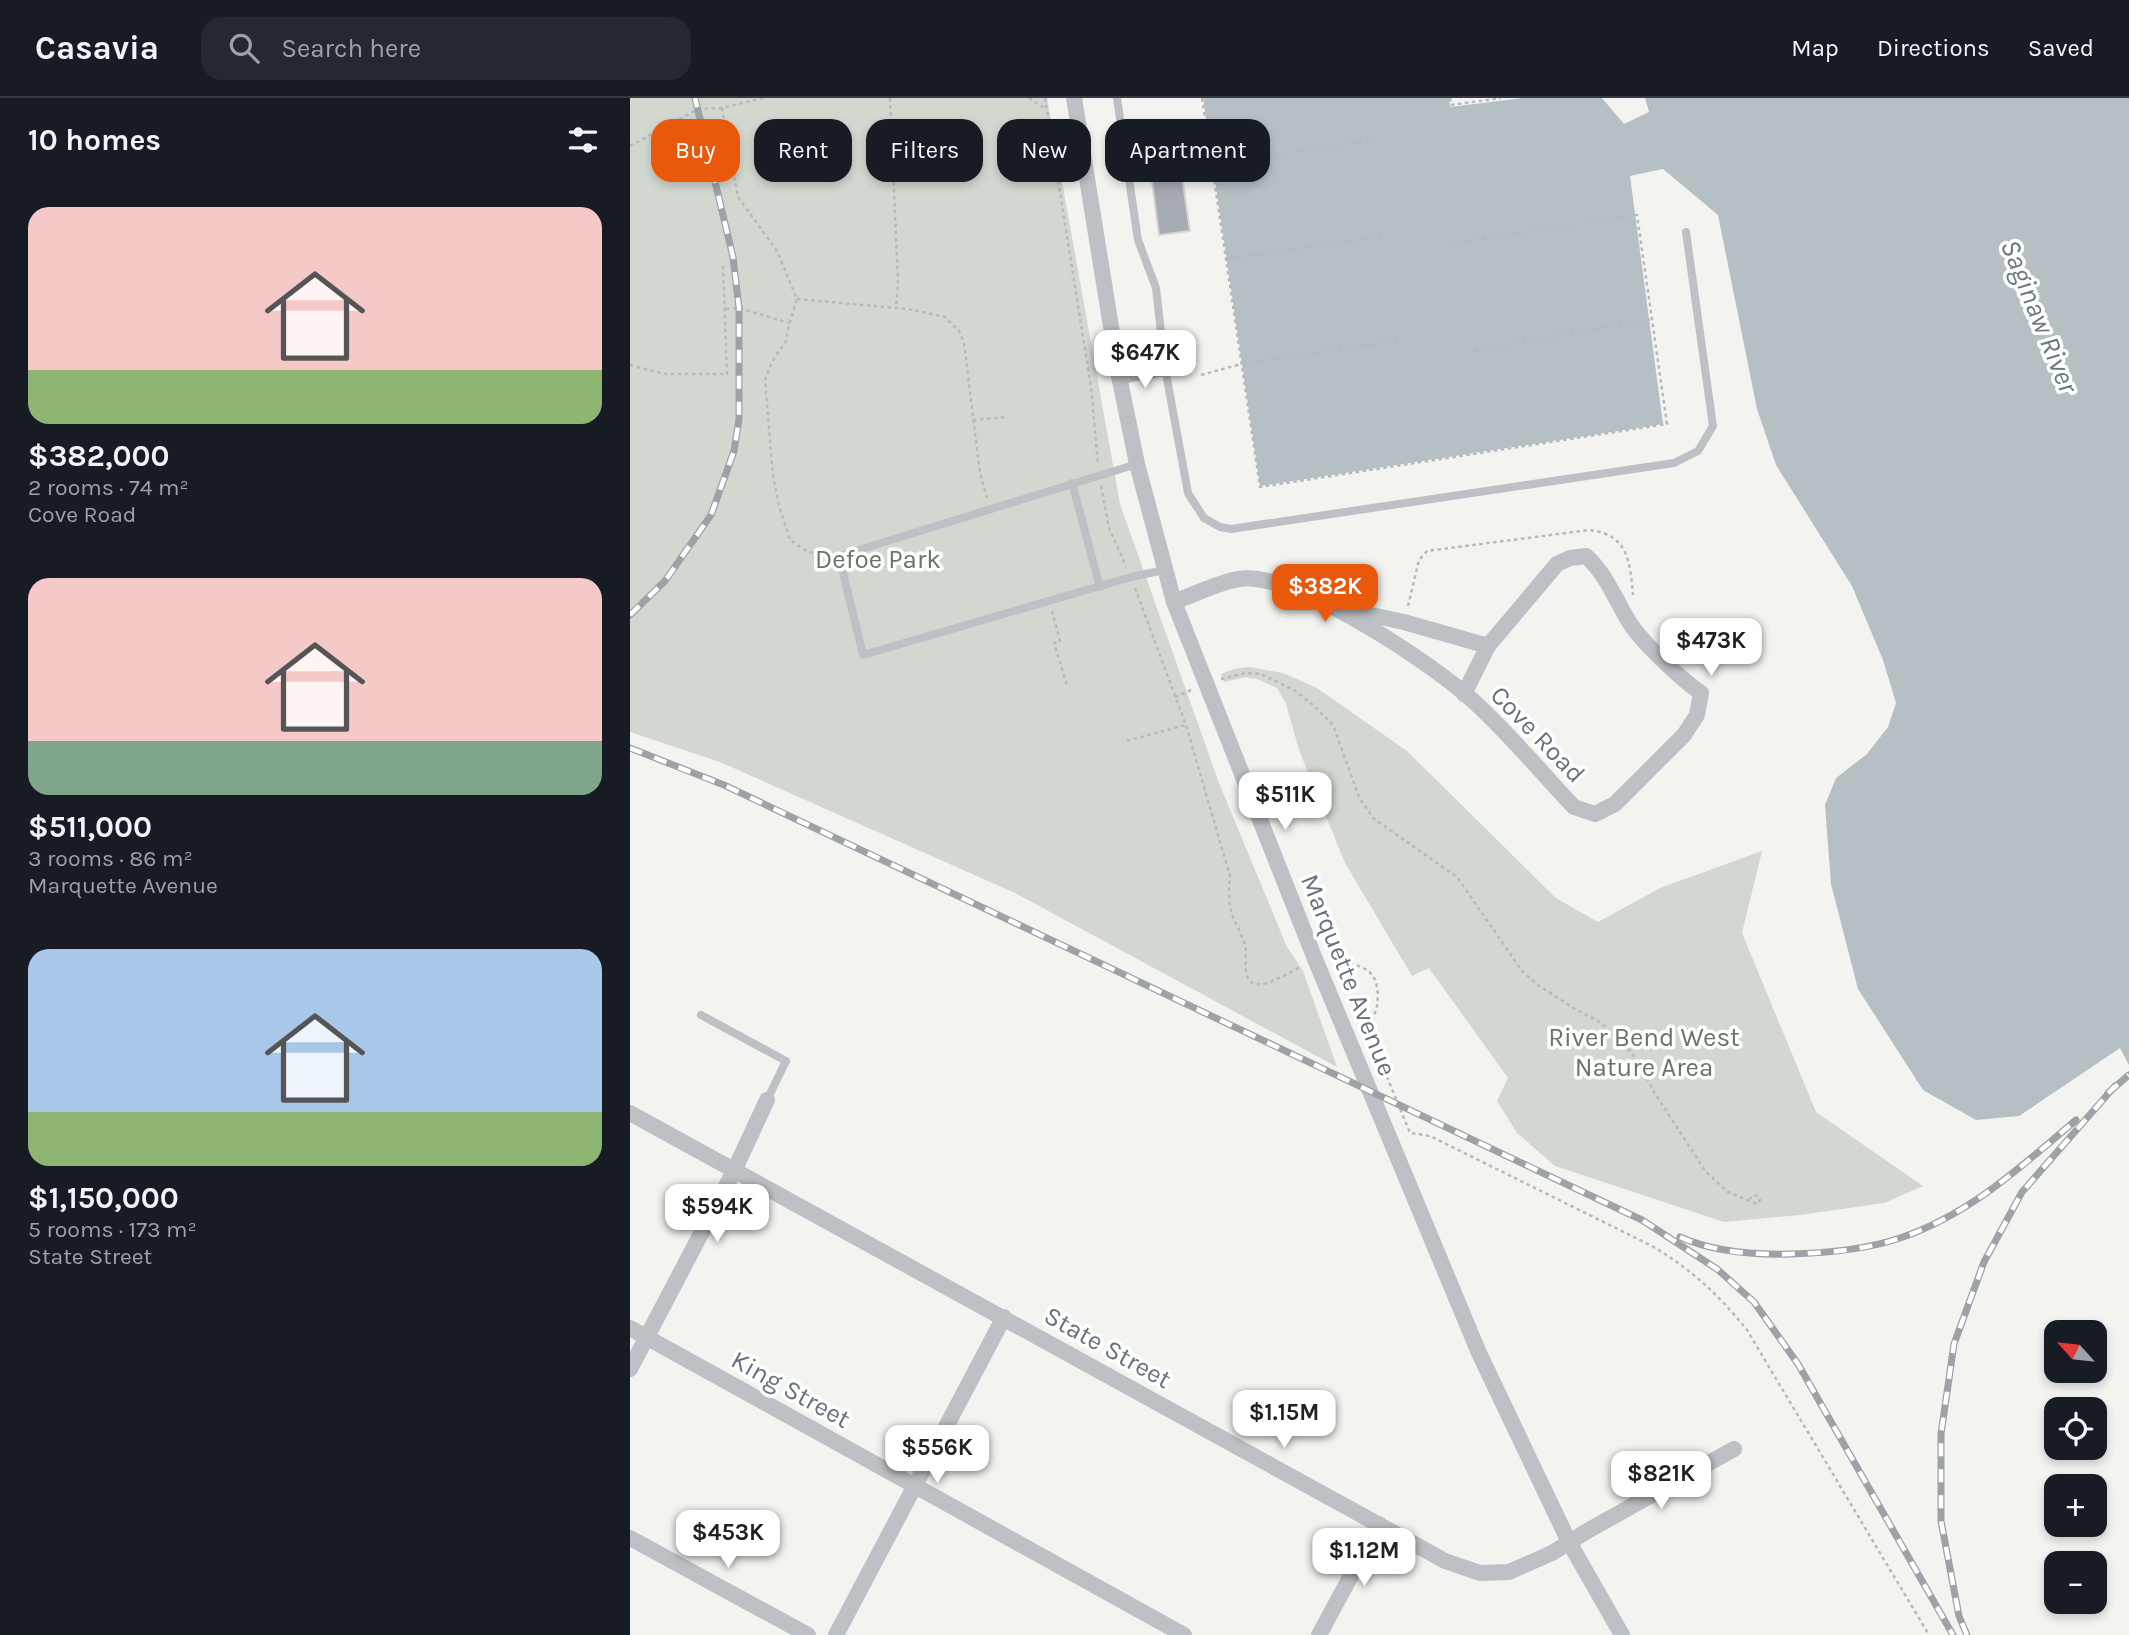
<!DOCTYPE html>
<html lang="en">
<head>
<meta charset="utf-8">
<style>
	:root { --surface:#171b24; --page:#242831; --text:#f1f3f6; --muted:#9ea1a6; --line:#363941; --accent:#ea580c }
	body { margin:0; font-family:Karla,sans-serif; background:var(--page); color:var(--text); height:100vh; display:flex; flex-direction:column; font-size:26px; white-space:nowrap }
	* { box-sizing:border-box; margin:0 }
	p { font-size:23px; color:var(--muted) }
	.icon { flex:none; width:38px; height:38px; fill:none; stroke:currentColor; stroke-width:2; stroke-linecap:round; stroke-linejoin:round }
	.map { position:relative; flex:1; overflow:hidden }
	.drawer { display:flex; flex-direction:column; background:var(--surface); width:630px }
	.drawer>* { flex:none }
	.banner { position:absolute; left:21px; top:21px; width:665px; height:63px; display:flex; gap:14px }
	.needle { width:46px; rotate:297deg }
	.buttons { position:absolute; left:1414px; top:1222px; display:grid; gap:14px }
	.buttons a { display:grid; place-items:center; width:63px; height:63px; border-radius:14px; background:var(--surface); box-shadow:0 4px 10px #0003; font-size:35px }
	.price { position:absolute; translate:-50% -60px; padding:0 16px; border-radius:14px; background:#fff; color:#222; font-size:23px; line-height:46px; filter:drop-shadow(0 2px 4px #0008) }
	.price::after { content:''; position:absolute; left:50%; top:42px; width:21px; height:16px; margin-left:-10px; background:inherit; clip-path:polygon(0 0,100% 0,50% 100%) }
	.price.selected { background:var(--accent); color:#fff }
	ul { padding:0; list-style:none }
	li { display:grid; align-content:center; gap:14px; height:371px; padding:0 28px }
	li span { display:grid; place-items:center; height:217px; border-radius:21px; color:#555 }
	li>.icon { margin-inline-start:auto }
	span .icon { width:126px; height:126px; fill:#fffc; stroke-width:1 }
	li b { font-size:30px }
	h2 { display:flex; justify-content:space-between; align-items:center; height:84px; padding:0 28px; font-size:30px }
	.tag { padding:0 24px; border-radius:21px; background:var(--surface); box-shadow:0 4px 10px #0003; font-size:24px; line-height:63px }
	.tag.selected { background:var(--accent); color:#fff }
	header { display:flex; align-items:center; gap:42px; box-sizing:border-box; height:98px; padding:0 35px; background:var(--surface); border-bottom:2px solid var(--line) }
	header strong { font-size:33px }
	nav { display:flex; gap:38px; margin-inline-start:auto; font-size:24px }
	.search { width:490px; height:63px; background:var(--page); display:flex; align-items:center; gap:18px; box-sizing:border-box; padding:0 24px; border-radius:21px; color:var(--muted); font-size:26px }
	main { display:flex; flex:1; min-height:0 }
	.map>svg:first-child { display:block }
	.green { fill:#d2d8d0 }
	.water { fill:#b6bfc4 }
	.building { fill:#a5abb0; stroke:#d5d5d3; stroke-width:2 }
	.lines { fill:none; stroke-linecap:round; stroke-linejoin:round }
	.path { stroke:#b7b9bc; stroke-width:2.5; stroke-dasharray:3.5 3.5; stroke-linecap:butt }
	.lane { stroke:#bdc0c4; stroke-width:8 }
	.street { stroke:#bdc0c4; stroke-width:16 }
	.rail-casing { stroke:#9da2a7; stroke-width:7 }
	.rail { stroke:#fff; stroke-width:4.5; stroke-dasharray:13; stroke-linecap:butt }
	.labels { text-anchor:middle; stroke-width:7; stroke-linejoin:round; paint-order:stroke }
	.park-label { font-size:26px; fill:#667664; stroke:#fff }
	.street-label { font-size:26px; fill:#66727e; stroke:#fff }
	.water-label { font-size:28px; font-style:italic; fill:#677982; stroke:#fff }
</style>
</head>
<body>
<header>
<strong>Casavia</strong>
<div class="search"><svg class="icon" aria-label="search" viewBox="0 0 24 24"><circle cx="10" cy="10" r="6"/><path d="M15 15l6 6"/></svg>Search here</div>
<nav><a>Map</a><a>Directions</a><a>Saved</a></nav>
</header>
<main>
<section class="drawer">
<h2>10 homes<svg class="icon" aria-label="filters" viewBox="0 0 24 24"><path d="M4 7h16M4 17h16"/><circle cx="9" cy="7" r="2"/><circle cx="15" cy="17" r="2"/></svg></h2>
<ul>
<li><span style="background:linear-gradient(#f6c9c9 75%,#8fb573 0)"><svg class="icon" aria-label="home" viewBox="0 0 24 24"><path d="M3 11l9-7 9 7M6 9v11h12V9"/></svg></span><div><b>$382,000</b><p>2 rooms · 74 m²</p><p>Cove Road</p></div></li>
<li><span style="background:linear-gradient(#f6c9c9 75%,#7fa58c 0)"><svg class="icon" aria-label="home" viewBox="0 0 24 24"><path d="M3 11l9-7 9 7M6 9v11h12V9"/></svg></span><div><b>$511,000</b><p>3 rooms · 86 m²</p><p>Marquette Avenue</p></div></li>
<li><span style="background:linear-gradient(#a9c7e8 75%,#8fb573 0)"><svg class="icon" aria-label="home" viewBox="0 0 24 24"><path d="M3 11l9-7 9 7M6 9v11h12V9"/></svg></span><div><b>$1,150,000</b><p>5 rooms · 173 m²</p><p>State Street</p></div></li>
</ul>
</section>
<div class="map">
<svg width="1499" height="1537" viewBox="0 0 1499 1537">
	<rect width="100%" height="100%" fill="#f3f3f0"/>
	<g class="green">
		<polygon points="0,0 417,0 490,406 589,685 657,849 673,873 707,969 385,795 90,664 0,634"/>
		<polygon points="619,569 653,575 687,590 777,653 926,800 968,824 1030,790 1132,753 1112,835 1186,1014 1293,1088 1254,1105 1170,1117 1094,1124 925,1068 887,1035 867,1003 878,980 799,870 782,878 715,765 669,652 656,606 647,590 630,582 616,579 594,584 591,576 604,571"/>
	</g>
	<polygon class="water" points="573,0 819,0 820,9 893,0 972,0 994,26 1019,14 1015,0 1499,0 1499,967 1490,950 1389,1018 1346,1022 1293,992 1228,891 1201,786 1195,707 1206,680 1237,656 1258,629 1266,605 1253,562 1222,488 1146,367 1127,311 1088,117 1033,71 1000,78 1033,326 630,388"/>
	<polygon class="building" points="550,65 560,133 529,137 520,69"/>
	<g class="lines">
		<g class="path">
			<polyline points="133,0 92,10 108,99 147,153 167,201 158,231 156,243 142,264 135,282 143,378 149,408 160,442 178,454 199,457"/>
			<polyline points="260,0 268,185 266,210"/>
			<polyline points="399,0 417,12"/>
			<polyline points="415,0 461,289 468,367"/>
			<polyline points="572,0 630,389 1037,326 1007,117 819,146"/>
			<polyline points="820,0 821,7 871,0"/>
			<polyline points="0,48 68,11 92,10"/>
			<polyline points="583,65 749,41"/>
			<polyline points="596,161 755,138"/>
			<polyline points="167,201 278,211 315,219 329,233 334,245 350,375 357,400"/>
			<polyline points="96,211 109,210 159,225"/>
			<polyline points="837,254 1022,221"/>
			<polyline points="0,267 34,276 97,276 93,167"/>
			<polyline points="571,277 611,266 768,243"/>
			<polyline points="343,322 377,319"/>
			<polyline points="471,388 479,430 496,468"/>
			<path d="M505 490 556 627 600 778C599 791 598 804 602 817 606 827 612 837 615 847 618 858 610 883 626 886 637 889 662 873 672 868"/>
			<path d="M778 508 789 462 797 453 959 432C998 436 1000 463 1003 497"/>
			<polyline points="422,513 430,543 424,545 437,587"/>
			<polyline points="591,581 616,575 631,576 664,592 683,607 703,627 729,699 743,720 827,779 892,873 908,887 945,911 970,924 993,944 1011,968 1024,994 1076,1074 1098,1094 1127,1106 1130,1102 1128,1098 1124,1097 1120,1101"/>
			<polyline points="545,599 561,592"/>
			<polyline points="497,643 555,627"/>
			<path d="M699 854 705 851 710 859 739 873 746 883 748 896 747 908 739 935 780 1035 800 1038 1022 1148C1062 1172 1088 1196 1117 1232L1299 1537"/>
		</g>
		<g class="lane">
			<polyline points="487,0 508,142 526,190 535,270 558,395 574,420 590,429 601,431 1044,365 1068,353 1083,328 1056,134"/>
			<polyline points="507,366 209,458 233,557 501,479 534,472"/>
			<polyline points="442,385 470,489"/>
			<polyline points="71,917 156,963 137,1002"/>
		</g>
		<g class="street">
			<polyline points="444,0 489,278 507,366 544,504 685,861 849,1255 939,1444 992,1537"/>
			<polyline points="489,278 535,270"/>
			<path d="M544 504C563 497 589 484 609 481 663 472 801 565 841 601 878 634 910 673 944 709L965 716 985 706 1054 637 1067 617 1071 595C1051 581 1010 543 998 522 984 499 976 476 956 458L940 460 927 466 858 548 834 596"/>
			<polyline points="718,512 774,524 858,548"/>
			<polyline points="0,1015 815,1463 850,1475 879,1474 922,1455 959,1432 1104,1351"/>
			<polyline points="0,1230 554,1537"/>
			<polyline points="0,1271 104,1073 137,1002"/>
			<polyline points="0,1440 178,1537"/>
			<polyline points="206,1537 374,1219"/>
			<polyline points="689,1537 749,1426"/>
		</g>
		<defs>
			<g id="rail">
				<polyline points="0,517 35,483 81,417 104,353 109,321 109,210 103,159 65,0"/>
				<polyline points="0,650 94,687 1012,1122 1087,1171 1124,1204 1168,1266 1323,1537"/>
				<polyline points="1478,995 1499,977"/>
				<path d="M1050 1139C1084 1154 1123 1157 1160 1156 1197 1155 1235 1152 1270 1140 1339 1117 1392 1068 1446 1022"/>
				<polyline points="1337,1537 1329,1518 1311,1423 1311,1336 1324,1246 1354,1164 1392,1094 1485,988"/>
			</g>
		</defs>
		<use href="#rail" class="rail-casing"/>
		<use href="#rail" class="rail"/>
	</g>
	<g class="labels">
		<g class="park-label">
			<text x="248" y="470">Defoe Park</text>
			<text x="1014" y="948">River Bend West<tspan x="1014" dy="30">Nature Area</tspan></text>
		</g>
		<g class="street-label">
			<text transform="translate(908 636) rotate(46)" y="9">Cove Road</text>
			<text transform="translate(719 877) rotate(68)" y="9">Marquette Avenue</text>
			<text transform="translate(478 1249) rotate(29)" y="9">State Street</text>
			<text transform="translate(161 1291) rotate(29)" y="9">King Street</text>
		</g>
		<g class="water-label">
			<text transform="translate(1410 218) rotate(68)" y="10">Saginaw River</text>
		</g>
	</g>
</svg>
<div class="buttons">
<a><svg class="needle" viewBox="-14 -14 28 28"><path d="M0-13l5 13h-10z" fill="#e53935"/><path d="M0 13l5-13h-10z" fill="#9ea1a6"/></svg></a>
<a><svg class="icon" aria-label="locate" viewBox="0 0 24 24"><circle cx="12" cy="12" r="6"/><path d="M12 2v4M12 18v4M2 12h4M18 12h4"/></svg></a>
<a>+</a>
<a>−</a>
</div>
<b class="price" style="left:515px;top:292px">$647K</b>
<b class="price selected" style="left:695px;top:526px">$382K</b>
<b class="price" style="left:1081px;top:580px">$473K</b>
<b class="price" style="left:655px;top:734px">$511K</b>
<b class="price" style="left:87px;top:1146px">$594K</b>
<b class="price" style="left:654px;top:1352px">$1.15M</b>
<b class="price" style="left:307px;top:1387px">$556K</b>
<b class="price" style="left:1031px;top:1413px">$821K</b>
<b class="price" style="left:98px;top:1472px">$453K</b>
<b class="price" style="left:734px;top:1490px">$1.12M</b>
<div class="banner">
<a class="tag selected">Buy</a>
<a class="tag">Rent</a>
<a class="tag">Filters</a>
<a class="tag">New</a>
<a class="tag">Apartment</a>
</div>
</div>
</main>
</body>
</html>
